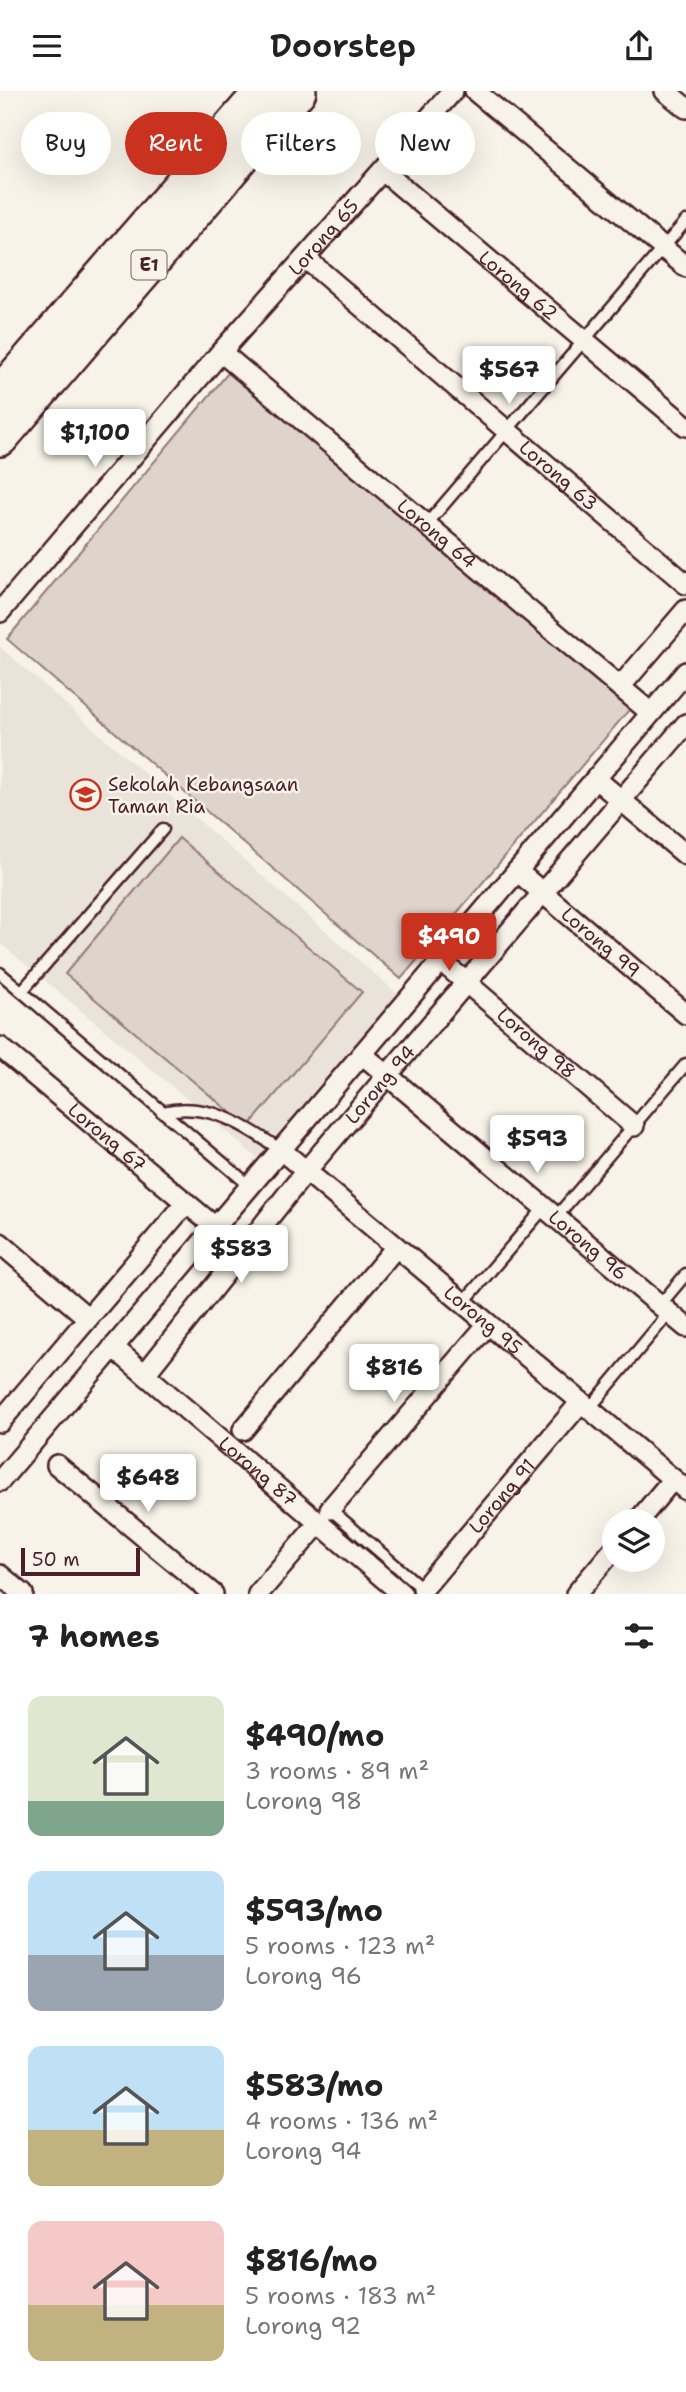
<!DOCTYPE html>
<html lang="en">
<head>
<meta charset="utf-8">
<style>
	:root { --surface:#fff; --page:#f2f2f2; --text:#222; --muted:#767676; --accent:#c8321e }
	body { margin:0; font-family:"Shantell Sans",sans-serif; background:var(--page); color:var(--text); height:100vh; display:flex; flex-direction:column; font-size:26px; white-space:nowrap }
	* { box-sizing:border-box; margin:0 }
	p { font-size:23px; color:var(--muted) }
	.icon { flex:none; width:38px; height:38px; fill:none; stroke:currentColor; stroke-width:2; stroke-linecap:round; stroke-linejoin:round }
	.map { position:relative; height:1503px; overflow:hidden }
	.side { display:flex; flex-direction:column; background:var(--surface); flex:1 }
	.side>* { flex:none }
	.banner { position:absolute; left:21px; top:21px; width:644px; height:63px; display:flex; gap:14px }
	.tools { position:absolute; left:602px; top:1418px; display:grid; gap:14px }
	.tools a { display:grid; place-items:center; width:63px; height:63px; border-radius:50%; background:var(--surface); box-shadow:0 7px 28px #0002; font-size:35px }
	.scale { position:absolute; left:21px; bottom:18px; width:119px; box-sizing:border-box; padding-left:7px; border:4px solid #4a1f2b; border-top:0; font-size:19px; line-height:24px; white-space:nowrap; color:#4a1f2b; -webkit-text-stroke:5px #f7f3e8; paint-order:stroke }
	.price { position:absolute; translate:-50% -60px; padding:0 16px; border-radius:7px; background:#fff; color:#222; font-size:23px; line-height:46px; filter:drop-shadow(0 2px 4px #0008) }
	.price::after { content:''; position:absolute; left:50%; top:42px; width:21px; height:16px; margin-left:-10px; background:inherit; clip-path:polygon(0 0,100% 0,50% 100%) }
	.price.on { background:var(--accent); color:#fff }
	ul { padding:0; list-style:none }
	li { display:flex; align-items:center; gap:21px; height:175px; padding:0 28px }
	li span { display:grid; place-items:center; flex:none; width:196px; height:140px; border-radius:14px; color:#555 }
	li>.icon { margin-inline-start:auto }
	span .icon { width:84px; height:84px; fill:#fffc; stroke-width:1 }
	li b { font-size:30px }
	h2 { display:flex; justify-content:space-between; align-items:center; height:84px; padding:0 28px; font-size:30px }
	.tag { padding:0 24px; border-radius:32px; background:var(--surface); box-shadow:0 7px 28px #0002; font-size:24px; line-height:63px }
	.tag.on { background:var(--accent); color:#fff }
	header { display:flex; justify-content:space-between; align-items:center; height:91px; padding:0 28px; background:var(--surface); font-size:32px; font-weight:600 }
	.map>svg:first-child { display:block }
	.built { fill:#eae3da }
	.green { fill:#ded4cc; stroke:#947a7c; stroke-width:2 }
	.lines { fill:none; stroke-linecap:round; stroke-linejoin:round }
	.lane-casing { stroke:#4a1f2b; stroke-width:15 }
	.street-casing { stroke:#4a1f2b; stroke-width:24 }
	.highway-casing { stroke:#4a1f2b; stroke-width:40 }
	.lane { stroke:#f7f3e8; stroke-width:10 }
	.street { stroke:#f7f3e8; stroke-width:19 }
	.highway { stroke:#f7f3e8; stroke-width:35 }
	.labels { text-anchor:middle; stroke-width:5; stroke-linejoin:round; paint-order:stroke }
	.shield { fill:#f7f3e8; stroke:#7e5f64; stroke-width:2 }
	.shield-label { font-size:18px; font-weight:bold; fill:#4a1f2b }
	.street-label { font-size:19px; fill:#4a1f2b; stroke:#f7f3e8 }
	.poi-label { font-size:19px; fill:#4a1f2b; stroke:#f7f3e8; text-anchor:start }
</style>
</head>
<body>
<header><svg class="icon" aria-label="menu" viewBox="0 0 24 24"><path d="M4 6h16M4 12h16M4 18h16"/></svg>Doorstep<svg class="icon" aria-label="share" viewBox="0 0 24 24"><path d="M12 15V3M7 8l5-5 5 5M5 13v7h14v-7"/></svg></header>
<div class="map">
<svg width="686" height="1503" viewBox="0 0 686 1503">
	<rect width="100%" height="100%" fill="#f7f3e8"/>
	<filter id="ink" filterUnits="userSpaceOnUse"><feTurbulence type="fractalNoise" baseFrequency=".0143" numOctaves="2"/><feDisplacementMap in="SourceGraphic" scale="14" xChannelSelector="R" yChannelSelector="G"/><feConvolveMatrix kernelMatrix="1 2 1 2 8 2 1 2 1" color-interpolation-filters="sRGB"/></filter>
	<g filter="url(#ink)">
		<polygon class="built" points="0,556 402,907 261,1070 0,852"/>
		<g class="green">
			<polygon points="228,282 634,613 401,888 7,548"/>
			<polygon points="179,747 362,901 248,1036 65,883"/>
		</g>
		<g class="lines">
			<defs>
				<g id="lane">
					<polyline points="427,433 686,130"/>
					<polyline points="0,882 250,1095"/>
					<polyline points="22,900 163,738"/>
					<path d="M162 1021C209 1010 243 1034 281 1059"/>
					<polyline points="556,1126 686,973"/>
					<polyline points="463,1212 544,1117"/>
					<polyline points="660,1214 686,1183"/>
					<polyline points="589,1318 669,1222"/>
					<polyline points="330,1418 423,1498"/>
				</g>
				<g id="street">
					<polyline points="475,0 686,176"/>
					<polyline points="665,0 686,17"/>
					<path id="s1" d="M383 80 686 335"/>
					<path id="s2" d="M305 167 686 493"/>
					<path id="s3" d="M221 261 651 622"/>
					<path id="s4" d="M0 521 221 261 453 0"/>
					<polyline points="620,596 686,519"/>
					<polyline points="596,688 686,764"/>
					<path id="s5" d="M517 780 686 923"/>
					<path id="s6" d="M441 870 634 1035"/>
					<path id="s7" d="M0 956 215 1136"/>
					<path id="s8" d="M362 963 686 1236"/>
					<path id="s9" d="M281 1059 686 1399"/>
					<polyline points="0,1152 88,1227"/>
					<path id="s10" d="M113 1256 402 1503"/>
					<path id="s11" d="M145 1283 306 1080 686 633"/>
					<polyline points="0,1331 186,1112"/>
					<polyline points="243,1339 396,1156"/>
					<polyline points="57,1374 213,1503"/>
					<polyline points="0,1390 686,581"/>
					<polyline points="330,1418 488,1233"/>
					<polyline points="638,1430 673,1388"/>
					<polyline points="0,1484 23,1503"/>
					<path id="s12" d="M423 1498 581 1311"/>
					<polyline points="258,1503 319,1432"/>
					<polyline points="576,1503 614,1458"/>
				</g>
				<g id="highway">
					<polyline points="0,303 263,0"/>
					<polyline points="0,347 298,0"/>
				</g>
			</defs>
			<use href="#lane" class="lane-casing"/>
			<use href="#street" class="street-casing"/>
			<use href="#highway" class="highway-casing"/>
			<use href="#lane" class="lane"/>
			<use href="#street" class="street"/>
			<use href="#highway" class="highway"/>
		</g>
	</g>
	<defs>
		<symbol id="school-ring" viewBox="-11 -11 22 22"><circle r="9.5" fill="#f7f3e8" stroke="#c8321e" stroke-width="1.5"/><path d="M0-5L7-2L0 1L-7-2ZM-4 1L0 2.5L4 1V4Q0 6-4 4Z" fill="#c8321e"/></symbol>
	</defs>
	<g fill-rule="evenodd">
		<use href="#school-ring" x="68" y="686" width="35" height="35"/>
	</g>
	<g class="labels">
		<rect class="shield" x="131.5" y="159.5" width="35" height="29" rx="5"/>
		<g class="shield-label">
			<text x="149" y="180">E1</text>
		</g>
		<g class="street-label">
			<text dy="7" stroke="none"><textPath href="#s4" startOffset="495">Lorong 65</textPath></text>
			<text dy="7" stroke="none"><textPath href="#s1" startOffset="177">Lorong 62</textPath></text>
			<text dy="7" stroke="none"><textPath href="#s2" startOffset="334">Lorong 63</textPath></text>
			<text dy="7" stroke="none"><textPath href="#s3" startOffset="282">Lorong 64</textPath></text>
			<text dy="7" stroke="none"><textPath href="#s5" startOffset="110">Lorong 99</textPath></text>
			<text dy="7" stroke="none"><textPath href="#s6" startOffset="126">Lorong 98</textPath></text>
			<text dy="7" stroke="none"><textPath href="#s11" startOffset="373">Lorong 94</textPath></text>
			<text dy="7" stroke="none"><textPath href="#s7" startOffset="140">Lorong 67</textPath></text>
			<text dy="7" stroke="none"><textPath href="#s8" startOffset="296">Lorong 96</textPath></text>
			<text dy="7" stroke="none"><textPath href="#s9" startOffset="264">Lorong 95</textPath></text>
			<text dy="7" stroke="none"><textPath href="#s10" startOffset="191">Lorong 87</textPath></text>
			<text dy="7" stroke="none"><textPath href="#s12" startOffset="122">Lorong 91</textPath></text>
		</g>
		<g class="poi-label">
			<text x="108" y="700">Sekolah Kebangsaan<tspan x="108" dy="22">Taman Ria</tspan></text>
		</g>
	</g>
</svg>
<div class="tools">
<a><svg class="icon" aria-label="layers" viewBox="0 0 24 24"><path d="M12 4l9 5-9 5-9-5zM3 14l9 5 9-5"/></svg></a>
</div>
<div class="scale">50 m</div>
<b class="price" style="left:509px;top:315px">$567</b>
<b class="price" style="left:95px;top:378px">$1,100</b>
<b class="price on" style="left:449px;top:882px">$490</b>
<b class="price" style="left:537px;top:1084px">$593</b>
<b class="price" style="left:241px;top:1194px">$583</b>
<b class="price" style="left:394px;top:1313px">$816</b>
<b class="price" style="left:148px;top:1423px">$648</b>
<div class="banner">
<a class="tag">Buy</a>
<a class="tag on">Rent</a>
<a class="tag">Filters</a>
<a class="tag">New</a>
</div>
</div>
<section class="side">
<h2>7 homes<svg class="icon" aria-label="filters" viewBox="0 0 24 24"><path d="M4 7h16M4 17h16"/><circle cx="9" cy="7" r="2"/><circle cx="15" cy="17" r="2"/></svg></h2>
<ul>
<li><span style="background:linear-gradient(#dfe7d0 75%,#7fa58c 0)"><svg class="icon" aria-label="home" viewBox="0 0 24 24"><path d="M3 11l9-7 9 7M6 9v11h12V9"/></svg></span><div><b>$490/mo</b><p>3 rooms · 89 m²</p><p>Lorong 98</p></div></li>
<li><span style="background:linear-gradient(#bfe0f5 60%,#9aa5b1 0)"><svg class="icon" aria-label="home" viewBox="0 0 24 24"><path d="M3 11l9-7 9 7M6 9v11h12V9"/></svg></span><div><b>$593/mo</b><p>5 rooms · 123 m²</p><p>Lorong 96</p></div></li>
<li><span style="background:linear-gradient(#bfe0f5 60%,#c2b280 0)"><svg class="icon" aria-label="home" viewBox="0 0 24 24"><path d="M3 11l9-7 9 7M6 9v11h12V9"/></svg></span><div><b>$583/mo</b><p>4 rooms · 136 m²</p><p>Lorong 94</p></div></li>
<li><span style="background:linear-gradient(#f6c9c9 60%,#c2b280 0)"><svg class="icon" aria-label="home" viewBox="0 0 24 24"><path d="M3 11l9-7 9 7M6 9v11h12V9"/></svg></span><div><b>$816/mo</b><p>5 rooms · 183 m²</p><p>Lorong 92</p></div></li>
</ul>
</section>
</body>
</html>
